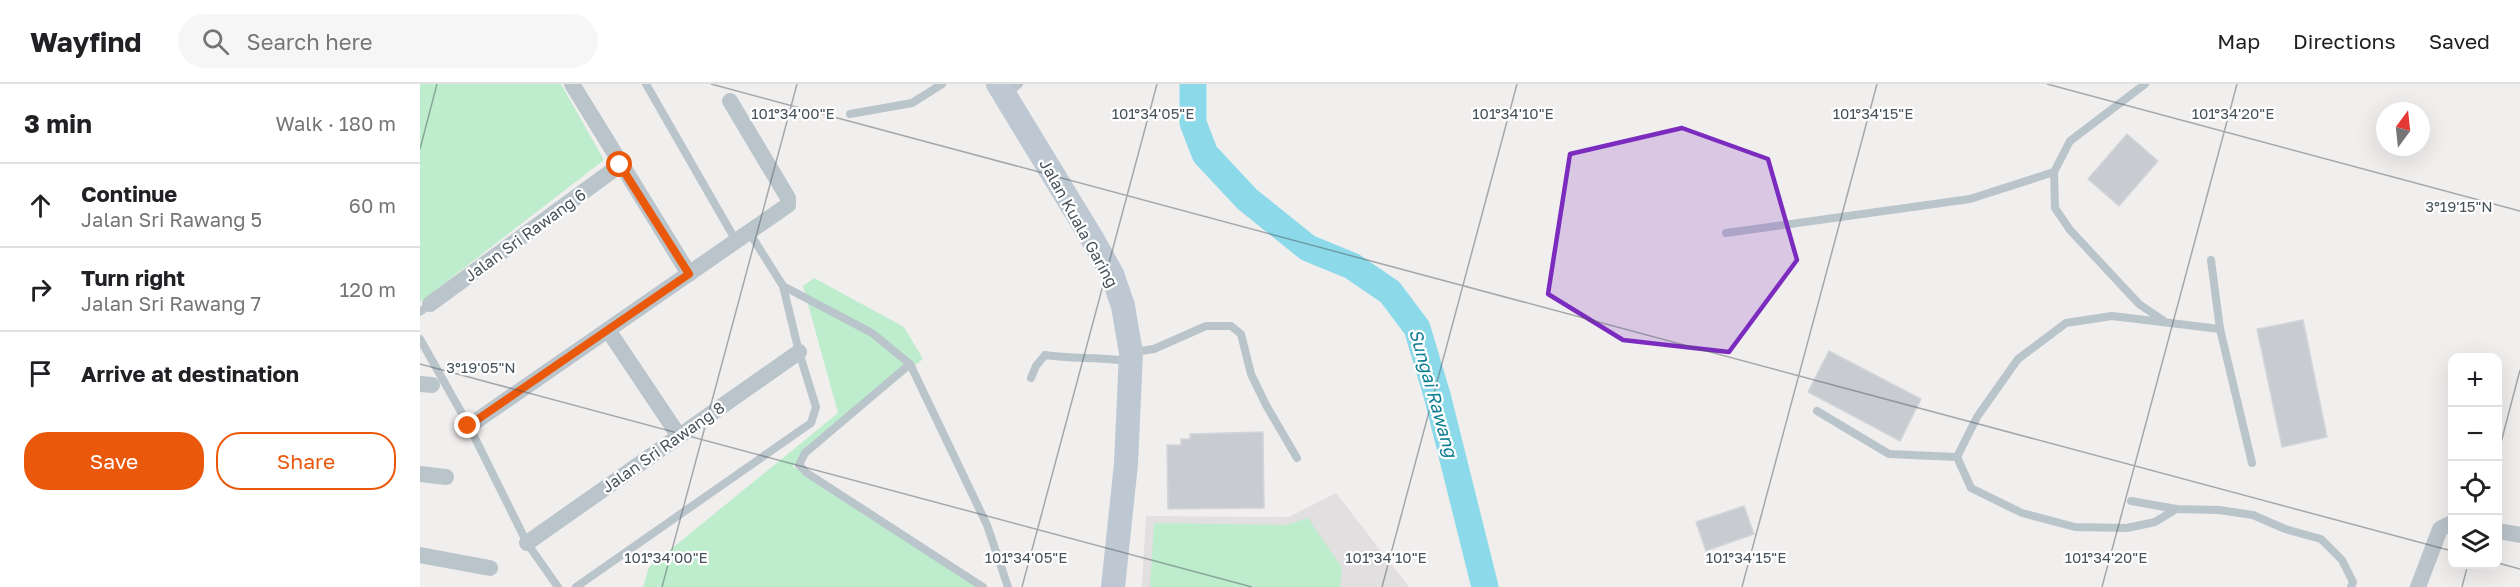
<!DOCTYPE html>
<meta charset="utf-8">
<style>
:root{--surface:#fff;--page:#f6f6f6;--text:#202124;--muted:#757577;--line:#e0e0e0;--accent:#ea580c}
body{margin:0;font-family:"Golos Text",sans-serif;background:var(--page);color:var(--text)}
.controls{position:absolute;right:18px;bottom:18px;display:grid;overflow:hidden;border-radius:12px;box-shadow:0 6px 24px #0002}
.controls button{width:54px;height:54px;display:grid;place-items:center;padding:0;border:0;border-bottom:2px solid var(--line);background:var(--surface);color:var(--text);font:30px sans-serif}
.compass{position:absolute;left:1956px;top:18px;width:54px;height:54px;border-radius:50%;background:var(--surface);box-shadow:0 6px 24px #0002;rotate:15deg}
.stop{position:absolute;width:18px;height:18px;margin:-14px;border:4px solid #ea580c;border-radius:50%;background:#fff}
.stop.end{background:#ea580c;border-color:#fff;box-shadow:0 2px 6px #0008}
.list{margin:0;padding:0;list-style:none}
h2{display:flex;justify-content:space-between;align-items:center;height:78px;margin:0;padding:0 24px;font-size:26px}
h2 small{font-size:20px;font-weight:400;color:var(--muted)}
.list li{display:grid;grid-template-columns:39px 1fr auto;gap:18px;align-items:center;box-sizing:border-box;height:84px;padding:0 24px;border-top:2px solid var(--line)}
.list b{display:block;font-size:22px;white-space:nowrap}
.list p{margin:0;font-size:20px;white-space:nowrap;color:var(--muted)}
.list em{font-size:20px;font-style:normal;color:var(--muted)}
.actions{display:flex;gap:12px;padding:18px 24px}
.actions a{flex:1;padding:14px 0;border:2px solid var(--accent);border-radius:24px;text-align:center;font-size:21px;color:var(--accent)}
.actions .main{background:var(--accent);color:#fff}
.icon{flex:none;width:33px;height:33px;fill:none;stroke:currentColor;stroke-width:2;stroke-linecap:round;stroke-linejoin:round}
.map{position:relative;flex:none;width:2100px;height:503px;overflow:hidden}
header{display:flex;align-items:center;gap:36px;box-sizing:border-box;height:84px;padding:0 30px;background:var(--surface);border-bottom:2px solid var(--line)}
header strong{font-size:28px}
nav{display:flex;gap:33px;margin-inline-start:auto;font-size:21px}
.search{width:420px;height:54px;background:var(--page);display:flex;align-items:center;gap:15px;box-sizing:border-box;padding:0 21px;border-radius:33px;color:var(--muted);font-size:22px}
main{display:flex}
aside{flex:1;background:var(--surface)}
.map>svg:first-child{display:block}
.education{fill:#e2dfe0}
.green{fill:#beedce}
.lines{fill:none;stroke-linecap:round;stroke-linejoin:round}
.river{stroke:#8cdae9;stroke-width:27}
.building{fill:#c8ccd1;stroke:#d3d5da;stroke-width:1.5}
.lane{stroke:#bac4cb;stroke-width:8}
.street{stroke:#bac4cb;stroke-width:16}
.secondary{stroke:#bdc8d2;stroke-width:24}
.route{stroke:#ea580c;stroke-width:8}
.marked{fill:#7b2cbf;fill-opacity:0.2;stroke:#7b2cbf;stroke-width:4.5;stroke-linejoin:round}
.ticks{fill:none;stroke:#47535b;stroke-width:1.5;stroke-opacity:0.45}
.labels{text-anchor:middle;stroke-width:4.5;stroke-linejoin:round;paint-order:stroke}
.street-label{font-size:16px;fill:#47535b;stroke:#fff}
.water-label{font-size:18px;font-style:italic;fill:#118195;stroke:#fff}
.ticks-label{font-size:15px;text-anchor:middle;fill:#47535b;stroke:#fff;stroke-width:4.5;stroke-linejoin:round;paint-order:stroke}
</style>
<header>
<strong>Wayfind</strong>
<div class="search"><svg class="icon" aria-label="search" viewBox="0 0 24 24"><circle cx="10" cy="10" r="6"/><path d="M15 15l6 6"/></svg>Search here</div>
<nav><a>Map</a><a>Directions</a><a>Saved</a></nav>
</header>
<main>
<aside>
<h2>3 min<small>Walk · 180 m</small></h2>
<ul class="list">
<li><svg class="icon" aria-label="ahead" viewBox="0 0 24 24"><path d="M12 20V5M6 11l6-6 6 6"/></svg><div><b>Continue</b><p>Jalan Sri Rawang 5</p></div><em>60 m</em></li>
<li><svg class="icon" aria-label="right" viewBox="0 0 24 24"><path d="M7 20v-9h11M14 6l5 5-5 5"/></svg><div><b>Turn right</b><p>Jalan Sri Rawang 7</p></div><em>120 m</em></li>
<li><svg class="icon" aria-label="arrive" viewBox="0 0 24 24"><path d="M6 21V4h12l-3 4 3 4H6"/></svg><div><b>Arrive at destination</b></div></li>
</ul>
<div class="actions"><a class="main">Save</a><a>Share</a></div>
</aside>
<div class="map">
<svg width="2100" height="503" viewBox="0 0 2100 503">
<rect width="100%" height="100%" fill="#f1eeee"/>
<!-- education -->
<path class="education" d="M 916,409 L 989,503 L 722,503 L 726,432 L 869,433 Z"/>
<!-- green -->
<g class="green">
<path d="M 0,0 L 141,0 L 184,76 L 0,218 Z"/>
<path d="M 394,194 L 484,243 L 503,275 L 372,382 L 559,503 L 223,503 L 229,483 L 418,329 L 383,202 Z"/>
<path d="M 888,434 L 922,484 L 920,503 L 730,503 L 734,439 L 867,441 Z"/>
</g>
<g class="lines">
<!-- river -->
<path class="river" d="M 773,0 L 773,39 L 785,70 L 827,115 L 888,164 L 932,182 L 970,208 L 997,244 L 1017,311 L 1065,503"/>
</g>
<!-- building -->
<g class="building">
<path d="M 1707,50 L 1738,77 L 1699,122 L 1668,95 Z"/>
<path d="M 1883,236 L 1907,353 L 1862,363 L 1837,245 Z"/>
<path d="M 1409,267 L 1501,315 L 1480,357 L 1388,308 Z"/>
<path d="M 843,348 L 844,424 L 748,425 L 747,361 L 761,361 L 761,355 L 770,355 L 770,350 Z"/>
<path d="M 1324,422 L 1334,450 L 1286,467 L 1276,438 Z"/>
</g>
<g class="lines">
<!-- lane -->
<g class="lane">
<path d="M 226,0 L 316,157"/>
<path d="M 1725,0 L 1650,57 L 1634,88 L 1635,124 L 1650,146 L 1719,220 L 1744,237"/>
<path d="M 586,11 L 599,0"/>
<path d="M 430,30 L 492,19 L 522,0"/>
<path d="M 1306,149 L 1550,115 L 1634,88"/>
<path d="M 1791,176 L 1800,245 L 1832,379"/>
<path d="M 363,202 L 452,249 L 490,280 L 567,441 L 588,503"/>
<path d="M 0,228 L 10,220"/>
<path d="M 0,255 L 49,342 L 107,459 L 138,503"/>
<path d="M 714,268 L 734,265 L 786,242 L 811,242 L 821,250 L 831,290 L 846,321 L 877,374"/>
<path d="M 490,280 L 385,369 L 379,381 L 387,389 L 563,503"/>
<path d="M 611,294 L 616,282 L 625,271 C 653,275 680,273 707,277"/>
<path d="M 1397,327 L 1469,370 L 1537,373 L 1551,404 L 1602,429 L 1655,443 L 1707,444 L 1735,438 L 1756,425"/>
<path d="M 1537,373 L 1557,333 L 1598,275 L 1646,239 L 1692,232 L 1800,245"/>
<path d="M 1711,417 L 1756,425 L 1799,426 L 1833,431 L 1865,445 L 1901,455 L 1922,476 L 1933,498 L 1931,503"/>
<path d="M 156,503 L 391,339 L 396,323 L 379,268 L 363,202 L 329,148"/>
</g>
<!-- street -->
<g class="street">
<path d="M 152,0 L 269,190"/>
<path d="M 10,220 L 200,81"/>
<path d="M 188,246 L 259,352"/>
<path d="M 0,300 L 12,301"/>
<path d="M 49,342 L 368,121 L 368,114 L 310,17"/>
<path d="M 0,390 L 26,393"/>
<path d="M 2078,447 L 2100,451"/>
<path d="M 107,459 L 379,268"/>
<path d="M 0,471 L 70,484"/>
<path d="M 1998,503 L 2020,445 L 2032,439"/>
</g>
<!-- secondary -->
<path class="secondary" d="M 578,0 L 673,156 L 692,190 L 703,222 L 711,269 L 706,380 L 693,503"/>
</g>
<g class="lines">
<!-- route -->
<path class="route" d="M 48,342 L 269,190 L 200,81"/>
</g>
<!-- marked area -->
<path class="marked" d="M 1262,44 L 1348,75 L 1377,176 L 1309,268 L 1203,256 L 1128,210 L 1150,70 Z"/>
<!-- ticks -->
<path class="ticks" d="M 291,0 L 2032,467M 1627,0 L 2100,127M 0,65 L 17,0M 0,280 L 832,503M 2078,370 L 2100,286M 2078,479 L 2100,485M 242,503 L 377,0M 602,503 L 737,0M 962,503 L 1097,0M 1322,503 L 1457,0M 1682,503 L 1817,0M 2042,503 L 2048,480"/>
<g class="labels">
<!-- street labels -->
<g class="street-label">
<text transform="translate(659 139) rotate(61)" y="6">Jalan Kuala Garing</text>
<text transform="translate(105 151) rotate(-36)" y="6">Jalan Sri Rawang 6</text>
<text transform="translate(243 363) rotate(-35)" y="6">Jalan Sri Rawang 8</text>
</g>
<!-- water labels -->
<g class="water-label">
<text transform="translate(1013 309) rotate(74)" y="6">Sungai Rawang</text>
</g>
</g>
<g class="ticks-label">
<text x="373" y="35">101°34'00"E</text>
<text x="733" y="35">101°34'05"E</text>
<text x="1093" y="35">101°34'10"E</text>
<text x="1453" y="35">101°34'15"E</text>
<text x="1813" y="35">101°34'20"E</text>
<text x="2039" y="128">3°19'15"N</text>
<text x="61" y="289">3°19'05"N</text>
<text x="246" y="479">101°34'00"E</text>
<text x="606" y="479">101°34'05"E</text>
<text x="966" y="479">101°34'10"E</text>
<text x="1326" y="479">101°34'15"E</text>
<text x="1686" y="479">101°34'20"E</text>
</g>
</svg>
<div class="controls">
<button>+</button>
<button>−</button>
<button><svg class="icon" aria-label="locate" viewBox="0 0 24 24"><circle cx="12" cy="12" r="6"/><path d="M12 2v4M12 18v4M2 12h4M18 12h4"/></svg></button>
<button><svg class="icon" aria-label="layers" viewBox="0 0 24 24"><path d="M12 4l9 5-9 5-9-5zM3 14l9 5 9-5"/></svg></button>
</div>
<svg class="compass" viewBox="-18 -18 36 36"><path d="M0-13l5 13h-10z" fill="#e53935"/><path d="M0 13l5-13h-10z" fill="#757577"/></svg>
<div class="stop" style="left:200px;top:81px"></div>
<div class="stop end" style="left:48px;top:342px"></div>
</div>
</main>
